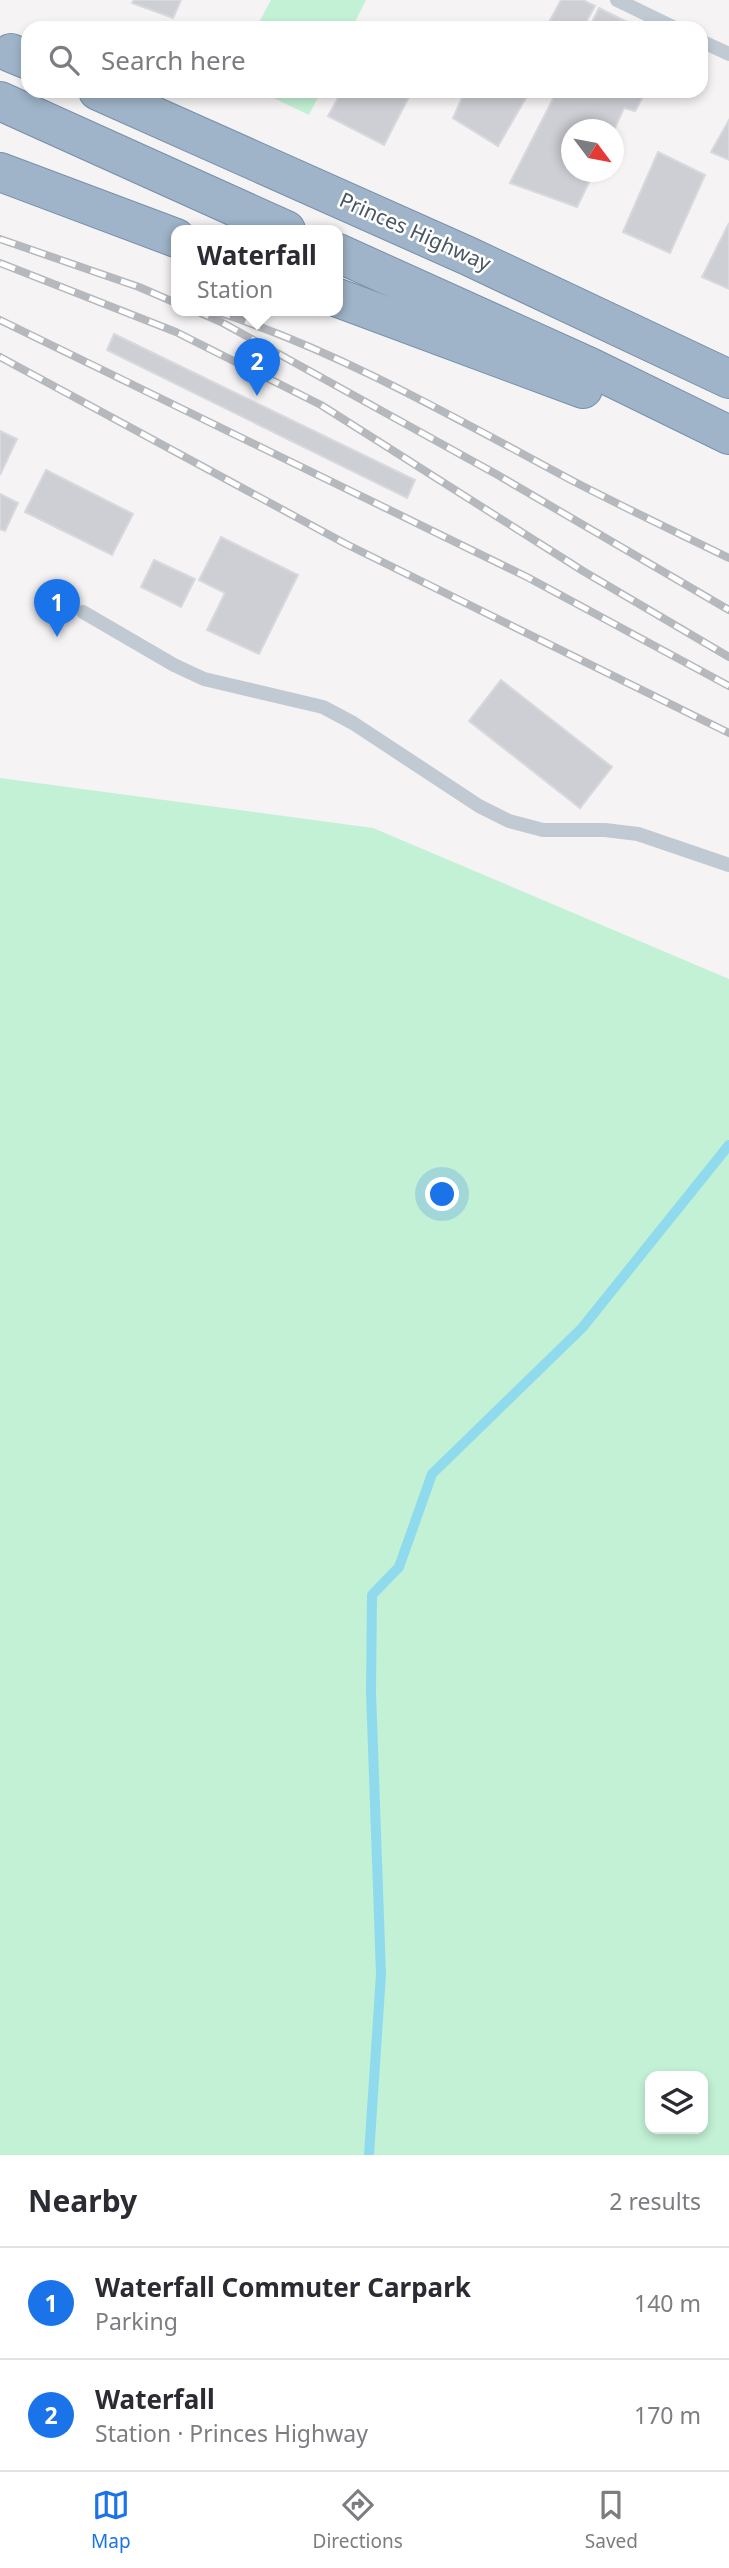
<!DOCTYPE html>
<meta charset="utf-8">
<style>
:root{--surface:#fff;--page:#f7f7f7;--text:#2b2b33;--muted:#7c7c81;--line:#e1e1e2;--accent:#1a73e8}
body{margin:0;font-family:"Noto Sans",sans-serif;background:var(--page);color:var(--text)}
.controls{position:absolute;right:21px;bottom:21px;display:grid;overflow:hidden;border-radius:14px;box-shadow:0 4px 10px #0003}
.controls button{width:63px;height:63px;display:grid;place-items:center;padding:0;border:0;border-bottom:2px solid var(--line);background:var(--surface);color:var(--text);font:35px sans-serif}
.compass{position:absolute;left:561px;top:119px;width:63px;height:63px;border-radius:50%;background:var(--surface);box-shadow:0 4px 10px #0003;rotate:122deg}
.you{position:absolute;left:443px;top:1195px;width:24px;height:24px;margin:-18px;border:5px solid #fff;border-radius:50%;background:#1a73e8;box-shadow:0 0 0 10px #1a73e833}
.badge{display:grid;place-items:center;width:46px;height:46px;border-radius:50%;background:var(--accent);color:#fff;font-size:23px;font-weight:700}
.pin{position:absolute;translate:-50% -58px;filter:drop-shadow(0 2px 4px #0008)}
.pin::after{content:'';position:absolute;top:37px;width:24px;height:21px;background:inherit;clip-path:polygon(0 0,100% 0,50% 100%)}
.popup{position:absolute;left:171px;top:225px;width:172px;height:91px;box-sizing:border-box;display:grid;place-content:center;border-radius:14px;background:var(--surface);filter:drop-shadow(0 2px 5px #0005);font-size:23px;white-space:nowrap;color:var(--muted)}
.popup b{font-size:26px;color:var(--text)}
.popup::after{content:'';position:absolute;left:50%;top:100%;margin-left:-14px;border:14px solid transparent;border-top-color:var(--surface)}
.list{margin:0;padding:0;list-style:none}
h2{display:flex;justify-content:space-between;align-items:center;height:91px;margin:0;padding:0 28px;font-size:30px}
h2 small{font-size:23px;font-weight:400;color:var(--muted)}
.list li{display:grid;grid-template-columns:46px 1fr auto;gap:21px;align-items:center;box-sizing:border-box;height:112px;padding:0 28px;border-top:2px solid var(--line)}
.list b{display:block;font-size:26px;white-space:nowrap}
.list p{margin:0;font-size:23px;white-space:nowrap;color:var(--muted)}
.list em{font-size:23px;font-style:normal;color:var(--muted)}
.icon{flex:none;width:38px;height:38px;fill:none;stroke:currentColor;stroke-width:2;stroke-linecap:round;stroke-linejoin:round}
.map{position:relative;flex:none;width:729px;height:2155px;overflow:hidden}
.search{position:absolute;background:var(--surface);box-shadow:0 4px 10px #0003;left:21px;right:21px;top:21px;height:77px;display:flex;align-items:center;gap:18px;box-sizing:border-box;padding:0 24px;border-radius:21px;color:var(--muted);font-size:26px}
.sheet{height:315px;background:var(--surface)}
nav{display:flex;justify-content:space-around;align-items:center;box-sizing:border-box;height:98px;border-top:2px solid var(--line);background:var(--surface);font-size:19px;color:var(--muted)}
nav a{display:grid;justify-items:center;gap:4px}
nav .on{color:var(--accent)}
.map>svg:first-child{display:block}
.green{fill:#c3f1d5;fill-rule:evenodd}
.lines{fill:none;stroke-linecap:round;stroke-linejoin:round}
.stream{stroke:#90daee;stroke-width:10}
.building{fill:#cdcfd5;stroke:#d7d9de;stroke-width:2}
.trunk-casing{stroke:#7690ad;stroke-width:40}
.service{stroke:#c1cad2;stroke-width:14}
.trunk{stroke:#9fb4c9;stroke-width:38}
.rail-casing{stroke:#b5b8bd;stroke-width:8}
.rail{stroke:#fff;stroke-width:5;stroke-dasharray:16;stroke-linecap:butt}
.labels{text-anchor:middle;stroke-width:5;stroke-linejoin:round;paint-order:stroke}
.street-label{font-size:21px;fill:#4a5661;stroke:#fff}
</style>
<div class="map">
<svg width="729" height="2155" viewBox="0 0 729 2155">
<rect width="100%" height="100%" fill="#f5f3f3"/>
<!-- green -->
<g class="green">
<path d="M 271,0 L 366,0 L 352,28 L 256,28 Z"/>
<path d="M 259,91 L 321,91 L 309,115 Z"/>
<path d="M 0,778 L 373,828 L 729,979 L 729,2155 L 0,2155 ZM 650,2076 L 703,2076 L 703,2129 L 650,2129 Z"/>
</g>
<g class="lines">
<!-- stream -->
<path class="stream" d="M 369,2155 L 381,1974 L 371,1692 L 372,1595 L 399,1567 L 432,1474 L 582,1328 L 729,1145"/>
</g>
<!-- building -->
<g class="building">
<path d="M 134,0 L 181,0 L 173,18 L 132,3 Z"/>
<path d="M 561,0 L 583,0 L 595,6 L 583,28 L 546,28 Z"/>
<path d="M 599,8 L 631,24 L 629,28 L 589,28 Z"/>
<path d="M 342,91 L 412,91 L 384,145 L 328,116 Z"/>
<path d="M 465,91 L 520,91 L 527,96 L 498,146 L 453,118 Z"/>
<path d="M 557,91 L 646,91 L 635,111 L 624,108 L 614,130 L 572,130 L 572,172 L 594,172 L 577,207 L 510,183 Z"/>
<path d="M 729,120 L 729,160 L 711,152 Z"/>
<path d="M 658,152 L 705,175 L 670,253 L 623,232 Z"/>
<path d="M 729,223 L 729,289 L 702,277 Z"/>
<path d="M 114,334 L 415,480 L 407,498 L 107,350 Z"/>
<path d="M 0,431 L 17,439 L 0,475 Z"/>
<path d="M 46,470 L 133,514 L 112,555 L 25,512 Z"/>
<path d="M 0,494 L 18,503 L 5,531 L 0,529 Z"/>
<path d="M 221,537 L 298,575 L 259,654 L 207,630 L 225,593 L 199,580 Z"/>
<path d="M 154,560 L 195,579 L 181,607 L 141,587 Z"/>
<path d="M 501,680 L 612,767 L 580,808 L 469,721 Z"/>
</g>
<g class="lines">
<!-- trunk casing -->
<g class="trunk-casing">
<g id="trunk">
<path d="M 11,53 L 28,60"/>
<path d="M 98,91 L 468,256 L 729,379"/>
<path d="M 0,101 L 286,230"/>
<path d="M 0,172 L 176,238"/>
<path d="M 338,253 L 590,367 L 729,435"/>
<path d="M 338,298 L 583,389"/>
</g>
</g>
<!-- service -->
<g class="service">
<path d="M 617,0 L 675,28"/>
<path d="M 701,41 L 729,54"/>
<path d="M 83,612 L 174,665 L 204,679 L 323,707 L 353,723 L 479,806 L 509,821 L 543,830 L 605,830 L 638,834 L 729,865"/>
</g>
<!-- trunk -->
<use href="#trunk" class="trunk"/>
<!-- rail casing -->
<g class="rail-casing">
<g id="rail">
<path d="M 0,239 L 139,287 L 176,303"/>
<path d="M 0,263 L 176,332 L 321,405 L 583,571 L 729,657"/>
<path d="M 194,310 L 221,322 L 496,474 L 729,610"/>
<path d="M 215,311 C 341,352 455,418 571,480 C 623,507 676,532 729,558"/>
<path d="M 0,320 L 527,577 L 729,686"/>
<path d="M 0,357 L 346,544 L 729,733"/>
</g>
</g>
<!-- rail -->
<use href="#rail" class="rail"/>
</g>
<g class="labels">
<!-- street labels -->
<g class="street-label">
<text transform="translate(415 232) rotate(24)" y="7">Princes Highway</text>
</g>
</g>
</svg>
<div class="controls">
<button><svg class="icon" aria-label="layers" viewBox="0 0 24 24"><path d="M12 4l9 5-9 5-9-5zM3 14l9 5 9-5"/></svg></button>
</div>
<svg class="compass" viewBox="-18 -18 36 36"><path d="M0-13l5 13h-10z" fill="#e53935"/><path d="M0 13l5-13h-10z" fill="#7c7c81"/></svg>
<div class="you"></div>
<div class="pin badge" style="left:57px;top:637px">1</div>
<div class="pin badge" style="left:257px;top:396px">2</div>
<div class="popup"><b>Waterfall</b>Station</div>
<div class="search"><svg class="icon" aria-label="search" viewBox="0 0 24 24"><circle cx="10" cy="10" r="6"/><path d="M15 15l6 6"/></svg>Search here</div>
</div>
<section class="sheet">
<h2>Nearby<small>2 results</small></h2>
<ul class="list">
<li><span class="badge">1</span><div><b>Waterfall Commuter Carpark</b><p>Parking</p></div><em>140 m</em></li>
<li><span class="badge">2</span><div><b>Waterfall</b><p>Station · Princes Highway</p></div><em>170 m</em></li>
</ul>
</section>
<nav>
<a class="on"><svg class="icon" aria-label="map" viewBox="0 0 24 24"><path d="M3 6l6-2 6 2 6-2v14l-6 2-6-2-6 2zM9 4v14M15 6v14"/></svg>Map</a>
<a><svg class="icon" aria-label="directions" viewBox="0 0 24 24"><path d="M12 3l9 9-9 9-9-9zM9 14v-3h6M13 9l2 2-2 2"/></svg>Directions</a>
<a><svg class="icon" aria-label="saved" viewBox="0 0 24 24"><path d="M7 4h10v16l-5-4-5 4z"/></svg>Saved</a>
</nav>
